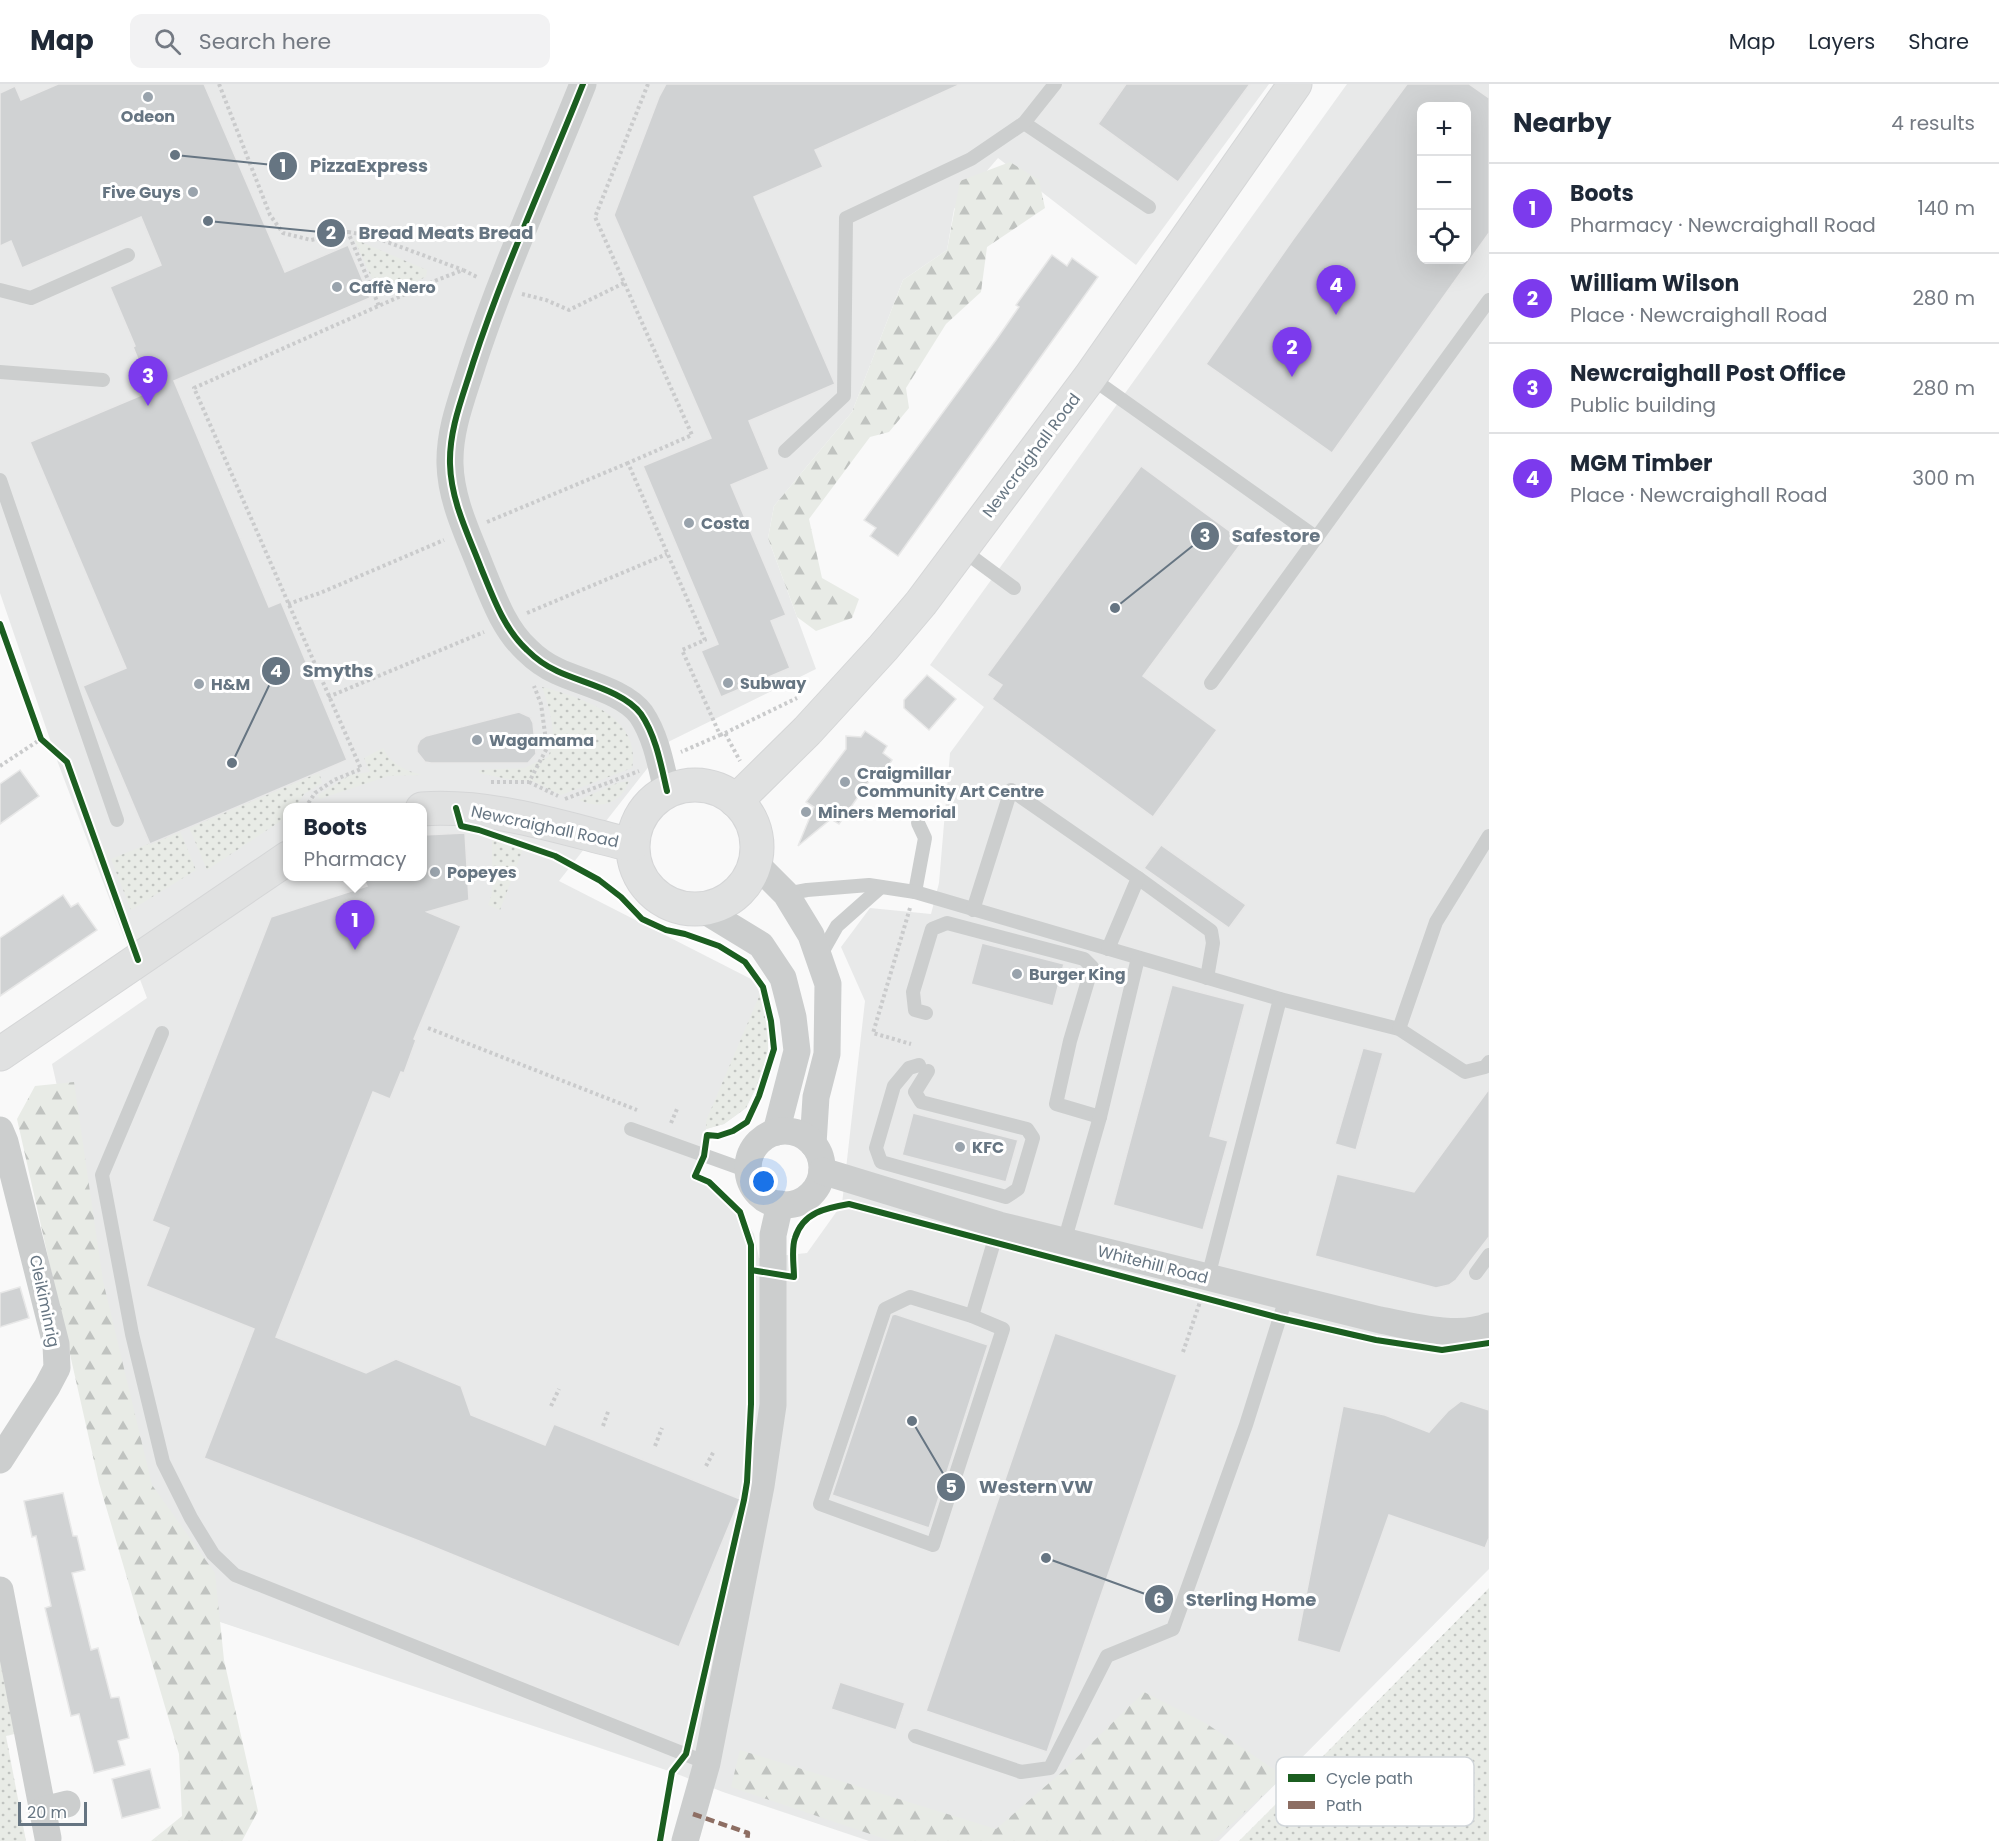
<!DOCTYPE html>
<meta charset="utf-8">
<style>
:root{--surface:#fff;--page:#f2f2f3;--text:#1f2937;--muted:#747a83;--line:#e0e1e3;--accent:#7c3aed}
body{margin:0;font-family:Poppins,sans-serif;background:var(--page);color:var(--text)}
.controls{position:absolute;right:18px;top:18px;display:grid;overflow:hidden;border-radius:12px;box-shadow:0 6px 24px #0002}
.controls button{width:54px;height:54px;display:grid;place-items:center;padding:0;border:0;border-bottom:2px solid var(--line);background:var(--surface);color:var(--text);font:30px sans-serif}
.scale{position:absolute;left:18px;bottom:15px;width:69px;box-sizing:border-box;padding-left:6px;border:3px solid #667582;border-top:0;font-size:16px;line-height:21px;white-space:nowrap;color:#667582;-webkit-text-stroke:4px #fff;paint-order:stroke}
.you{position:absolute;left:764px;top:1098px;width:21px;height:21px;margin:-15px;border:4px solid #fff;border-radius:50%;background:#1a73e8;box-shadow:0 0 0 9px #1a73e833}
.badge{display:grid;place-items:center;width:39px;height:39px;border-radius:50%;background:var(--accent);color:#fff;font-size:20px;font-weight:700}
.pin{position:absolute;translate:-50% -50px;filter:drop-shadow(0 2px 3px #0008)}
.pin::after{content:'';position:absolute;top:32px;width:21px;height:18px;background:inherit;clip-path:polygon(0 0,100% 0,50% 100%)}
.popup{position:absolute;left:283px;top:719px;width:144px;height:78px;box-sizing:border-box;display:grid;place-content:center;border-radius:12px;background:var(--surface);filter:drop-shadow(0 2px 4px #0005);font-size:20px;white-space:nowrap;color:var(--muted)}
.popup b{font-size:22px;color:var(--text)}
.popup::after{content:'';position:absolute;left:50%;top:100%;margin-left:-12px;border:12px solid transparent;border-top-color:var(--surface)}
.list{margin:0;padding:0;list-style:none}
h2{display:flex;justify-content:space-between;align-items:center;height:78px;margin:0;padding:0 24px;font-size:26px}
h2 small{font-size:20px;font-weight:400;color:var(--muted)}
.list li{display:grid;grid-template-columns:39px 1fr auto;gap:18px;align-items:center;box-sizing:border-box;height:90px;padding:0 24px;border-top:2px solid var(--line)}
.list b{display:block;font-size:22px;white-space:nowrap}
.list p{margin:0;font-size:20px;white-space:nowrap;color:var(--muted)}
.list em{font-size:20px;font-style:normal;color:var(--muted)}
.icon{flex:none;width:33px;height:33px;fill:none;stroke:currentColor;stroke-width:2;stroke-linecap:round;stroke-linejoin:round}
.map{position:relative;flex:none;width:1489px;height:1757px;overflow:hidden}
header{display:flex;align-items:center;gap:36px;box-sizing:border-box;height:84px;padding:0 30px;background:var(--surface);border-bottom:2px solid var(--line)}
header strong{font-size:28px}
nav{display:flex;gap:33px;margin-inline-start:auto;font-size:21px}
.search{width:420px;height:54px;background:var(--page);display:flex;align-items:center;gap:15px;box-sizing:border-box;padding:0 21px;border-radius:12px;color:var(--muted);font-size:22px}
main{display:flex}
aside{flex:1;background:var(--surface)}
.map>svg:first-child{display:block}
.built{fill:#e8e9e9;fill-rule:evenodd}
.green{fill:url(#green-dots)}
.forest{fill:url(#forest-firs)}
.building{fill:#d0d2d3;stroke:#e8e8e8;stroke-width:1.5;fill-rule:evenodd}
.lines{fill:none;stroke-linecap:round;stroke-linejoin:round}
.primary-casing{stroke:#d5d6d7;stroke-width:35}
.path{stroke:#cacbcc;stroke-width:4;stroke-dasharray:3 3;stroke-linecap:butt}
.service{stroke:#cccece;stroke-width:14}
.minor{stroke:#cccece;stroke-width:27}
.primary{stroke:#e0e1e1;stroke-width:33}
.quiet{stroke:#8d6e63;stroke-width:4.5;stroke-dasharray:9 4.5;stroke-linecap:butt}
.cycleway-casing{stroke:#fff;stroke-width:10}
.cycleway{stroke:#1b5e20;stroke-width:6}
.poi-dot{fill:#99a3ac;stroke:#fff;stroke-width:2}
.labels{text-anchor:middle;stroke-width:6;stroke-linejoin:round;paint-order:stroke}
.poi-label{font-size:16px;font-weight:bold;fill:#667582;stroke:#fff;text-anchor:start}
.street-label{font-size:16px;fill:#667582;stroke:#fff}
.key{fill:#fff;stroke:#d1d6da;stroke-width:1.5}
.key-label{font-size:16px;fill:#667582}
.leader{fill:none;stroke:#667582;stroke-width:2}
.callout-dot{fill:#667582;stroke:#fff;stroke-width:2}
.mark-label{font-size:18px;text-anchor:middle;font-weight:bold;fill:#fff}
.callout-label{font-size:18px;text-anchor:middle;font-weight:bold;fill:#667582;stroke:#fff;stroke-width:6;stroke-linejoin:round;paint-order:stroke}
</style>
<header>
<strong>Map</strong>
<div class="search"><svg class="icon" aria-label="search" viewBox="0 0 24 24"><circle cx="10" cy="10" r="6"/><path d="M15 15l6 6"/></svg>Search here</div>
<nav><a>Map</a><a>Layers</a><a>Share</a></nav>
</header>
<main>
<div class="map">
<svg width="1489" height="1757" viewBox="0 0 1489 1757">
<defs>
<pattern id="green-dots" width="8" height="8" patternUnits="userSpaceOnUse" patternTransform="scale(1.5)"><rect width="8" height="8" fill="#e8ebe6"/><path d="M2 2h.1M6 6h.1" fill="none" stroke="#c0c3c0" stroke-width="1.8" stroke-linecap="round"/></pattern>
<pattern id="forest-firs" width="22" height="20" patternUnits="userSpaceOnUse" patternTransform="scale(1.5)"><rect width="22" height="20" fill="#e8ebe6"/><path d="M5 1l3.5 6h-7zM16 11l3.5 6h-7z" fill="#c0c3c0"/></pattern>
</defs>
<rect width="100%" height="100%" fill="#f9f9f9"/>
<!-- built -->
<path class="built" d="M 0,0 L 1269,0 L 1136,181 L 998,74 L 954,125 L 947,166 L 903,196 L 852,328 L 774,422 L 768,454 L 816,585 L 668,658 L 559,797 L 753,896 L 768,924 L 768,965 L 761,993 L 746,1024 L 724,1040 L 706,1045 L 692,1093 L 716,1104 L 740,1127 L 754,1150 L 759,1174 L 807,1169 L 842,1120 L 865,917 L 841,863 L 870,824 L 931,830 L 939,799 L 950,669 L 984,623 L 930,581 L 1347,0 L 1489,0 L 1489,1485 L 1219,1757 L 869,1757 L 723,1708 L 672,1688 L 202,1532 L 156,1439 L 52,980 L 147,914 L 58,679 L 0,509 ZM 1422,22 L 1466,22 L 1466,176 L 1422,176 ZM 288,724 L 422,724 L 422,792 L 288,792 Z"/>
<!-- green -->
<g class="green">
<path d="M 354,155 L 427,186 L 426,193 L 380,212 Z"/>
<path d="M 542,603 C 580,613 642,632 632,684 L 561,711 L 532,697 L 513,696 L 479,689 L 479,686 L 524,684 L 548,673 C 558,651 550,625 542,603 Z"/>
<path d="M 383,664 C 391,680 404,686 422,691 L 388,692 L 320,715 L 318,711 L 350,691 L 370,688 L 364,674 Z"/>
<path d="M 319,688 L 322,699 L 304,710 L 296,723 L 288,724 L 287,733 L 207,786 L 189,743 Z"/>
<path d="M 629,697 C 621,720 600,726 579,716 L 617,699 Z"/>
<path d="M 180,747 L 196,786 L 131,826 L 111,775 Z"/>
<path d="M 492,756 L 523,765 L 500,826 L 488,821 L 492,810 Z"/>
<path d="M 760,910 L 768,924 L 768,965 L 761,993 L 746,1024 L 724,1040 L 706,1045 L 706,1037 Z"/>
<path d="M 1489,1504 L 1489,1757 L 1239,1757 L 1263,1733 Z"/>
<path d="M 0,1534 L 23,1648 L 6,1652 L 26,1757 L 0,1757 Z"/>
</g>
<!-- forest -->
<g class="forest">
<path d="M 1010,78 L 1039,96 L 1045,124 L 987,163 L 981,208 L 946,240 L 906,304 L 909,324 L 889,348 L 870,353 L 809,435 L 822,494 L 859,515 L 852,534 L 816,547 L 797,533 L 768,454 L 774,422 L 852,328 L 903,196 L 947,166 L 960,97 Z"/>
<path d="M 74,998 L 103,1197 L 152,1401 L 215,1489 L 224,1576 L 258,1727 L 242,1757 L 151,1757 L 182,1732 L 179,1670 L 99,1399 L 17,1035 L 35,1002 Z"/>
<path d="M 1144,1608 L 1207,1640 L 1284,1692 L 1213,1757 L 891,1757 L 731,1703 L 740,1666 L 996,1745 L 1063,1687 Z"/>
</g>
<!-- building -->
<g class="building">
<path d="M 58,0 L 204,0 L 285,188 L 348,161 L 370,214 L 174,297 L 269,523 L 281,518 L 347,676 L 150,760 L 83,602 L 126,584 L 30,358 L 151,307 L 133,263 L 135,262 L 110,203 L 161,181 L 141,133 L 22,184 L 11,157 L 0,162 L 0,9 L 15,2 L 21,16 Z"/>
<path d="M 666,0 L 961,0 L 815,66 L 823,83 L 754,113 L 835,300 L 749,337 L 769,385 L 731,401 L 786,531 L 771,537 L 790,584 L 721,613 L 701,567 L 718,560 L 643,382 L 711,354 L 614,131 L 659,13 Z"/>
<path d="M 1126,0 L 1250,0 L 1178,98 L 1098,40 Z"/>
<path d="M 1407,0 L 1469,0 L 1489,14 L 1489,149 L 1332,369 L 1206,280 L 1294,154 ZM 1422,22 L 1467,22 L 1467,176 L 1422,176 Z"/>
<path d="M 1052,171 L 1067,182 L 1072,174 L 1098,193 L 898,472 L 870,452 L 876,444 L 864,436 L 996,256 L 1019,223 L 1016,221 Z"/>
<path d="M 1141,382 L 1243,457 L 1143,592 L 1217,646 L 1153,733 L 992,615 L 1002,601 L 987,591 Z"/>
<path d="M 927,591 L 956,615 L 929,646 L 904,624 L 904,616 Z"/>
<path d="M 519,628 L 530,633 L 533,639 L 536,670 L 528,679 L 431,679 L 425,678 L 417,668 L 417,662 L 420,656 L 426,652 Z"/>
<path d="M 865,647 L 887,662 L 883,669 L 892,676 L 880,694 L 874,690 L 839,740 L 831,735 L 798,762 L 814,723 L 806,718 L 846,665 L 846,652 L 861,653 Z"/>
<path d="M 20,686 L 39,712 L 0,740 L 0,700 Z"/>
<path d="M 465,749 L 469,816 L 427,828 L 461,842 L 414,955 L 416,956 L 404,989 L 401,988 L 390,1015 L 373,1008 L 276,1253 L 366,1289 L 396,1275 L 461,1302 L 471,1331 L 545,1361 L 554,1340 L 740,1415 L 679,1563 L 419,1457 L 204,1374 L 254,1245 L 146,1202 L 169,1144 L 152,1137 L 271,833 L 367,802 L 362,792 L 423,792 L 423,751 Z"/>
<path d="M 1161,761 L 1246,821 L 1229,844 L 1144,784 Z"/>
<path d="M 63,811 L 71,823 L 78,819 L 97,846 L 0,912 L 0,854 Z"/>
<path d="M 982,859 L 1064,880 L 1053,922 L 971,900 Z"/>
<path d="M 1172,901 L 1245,920 L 1210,1052 L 1228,1057 L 1203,1146 L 1113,1121 Z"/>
<path d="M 1363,964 L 1383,969 L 1356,1066 L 1335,1060 Z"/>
<path d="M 1489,1005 L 1489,1153 L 1456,1196 L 1449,1201 L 1436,1204 L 1315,1172 L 1337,1090 L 1414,1108 Z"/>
<path d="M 913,1029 L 1018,1056 L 1006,1098 L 902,1071 Z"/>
<path d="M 20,1203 L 29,1234 L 0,1243 L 0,1209 Z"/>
<path d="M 895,1230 L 988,1261 L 929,1444 L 832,1411 L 892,1231 Z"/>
<path d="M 1055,1249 L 1177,1291 L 1047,1668 L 926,1627 Z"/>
<path d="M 1461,1317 L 1489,1326 L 1489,1454 L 1485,1464 L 1389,1431 L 1340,1569 L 1297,1557 L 1343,1322 L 1385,1331 L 1429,1348 L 1448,1327 Z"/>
<path d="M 63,1409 L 73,1452 L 77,1452 L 85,1486 L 72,1489 L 91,1566 L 98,1564 L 111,1614 L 119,1613 L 129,1654 L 118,1657 L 125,1681 L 94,1689 L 79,1630 L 71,1632 L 45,1524 L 51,1522 L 36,1452 L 32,1453 L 24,1417 Z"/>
<path d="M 840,1598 L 905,1619 L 896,1646 L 831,1625 Z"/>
<path d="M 150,1685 L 160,1724 L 122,1734 L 112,1695 Z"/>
</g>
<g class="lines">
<!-- primary casing -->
<g class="primary-casing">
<g id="primary">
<circle cx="695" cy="763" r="62"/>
<path d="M 736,717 L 807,647 L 883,564 L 921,519 L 1090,293 L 1295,0"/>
<path d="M 422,725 C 494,720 564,745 632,761"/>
<path d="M 0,970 L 288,774"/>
</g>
</g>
<!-- path -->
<g class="path">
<path d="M 219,0 L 270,131 L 283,149 L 311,156 L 348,148 L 379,222"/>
<path d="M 648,0 L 595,133 L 692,351 L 628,379 L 705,556 L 682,566 L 720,651 L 681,668"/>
<path d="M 348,148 L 371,152 L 463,186"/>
<path d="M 522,210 L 546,216 L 569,226 L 624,199"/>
<path d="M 487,438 L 628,379"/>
<path d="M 288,520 L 320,509 L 444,456"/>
<path d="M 527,529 L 667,470"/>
<path d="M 328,613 L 484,548"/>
<path d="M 725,649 L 797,614"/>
<path d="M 720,651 L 725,649 L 740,677"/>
<path d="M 0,682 L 41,655"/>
<path d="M 491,698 L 529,698 L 547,664 L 541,620 L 534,602"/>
<path d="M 529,698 L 558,712"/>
<path d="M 565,715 L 639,687"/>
<path d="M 305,724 L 315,709 L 334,696 L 361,685 L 194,304 L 437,196 L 463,186 L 479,194"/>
<path d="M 910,824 L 873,949 L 911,960"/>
<path d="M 428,944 L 637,1026"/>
<path d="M 671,1039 L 677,1025"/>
<path d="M 1183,1268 L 1201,1215"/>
<path d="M 551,1322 L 559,1305"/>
<path d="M 603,1342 L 609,1325"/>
<path d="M 655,1362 L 662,1344"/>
<path d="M 706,1382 L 714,1367"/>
</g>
<!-- service -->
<g class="service">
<path d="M 1024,39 L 1149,123"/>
<path d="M 0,206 L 31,214 L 128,171"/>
<path d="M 0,288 L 103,296"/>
<path d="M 1090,293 L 1317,454"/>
<path d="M 785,367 L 844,312 L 846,134 L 971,75 L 1024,39 L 1055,0"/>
<path d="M 0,396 L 117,736"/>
<path d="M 961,465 L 1014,504"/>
<path d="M 1211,599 L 1489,216"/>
<path d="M 1138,794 L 1211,847 L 1213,859 L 1207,894"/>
<path d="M 915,808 L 925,754 L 918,739"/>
<path d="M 786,810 L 807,806 L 869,801 L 915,808 L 1280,915 L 1399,945 L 1465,988 L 1485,983 L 1489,978"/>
<path d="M 973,826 L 1011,706 L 1138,794 L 1108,865"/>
<path d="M 820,872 L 837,842 L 881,803"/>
<path d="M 926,929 L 915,926 L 913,908 L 932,845 L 947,839 L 1084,875 L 1092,883 L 1070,957 L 1056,1020 L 1100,1033"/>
<path d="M 1399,945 L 1436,838 L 1489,752"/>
<path d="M 162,949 L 102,1091 L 132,1250 L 163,1378 L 191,1434 L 213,1470 L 235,1491 L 707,1679"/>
<path d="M 919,981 L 909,984 L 894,1002 L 876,1064 L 881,1078 L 1006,1113 L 1018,1105 L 1033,1054 L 1027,1045 L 921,1018 L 915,1008 L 928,987"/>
<path d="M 631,1045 L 748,1087"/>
<path d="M 1064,1158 L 1100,1033 L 1138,874"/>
<path d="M 1476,1189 L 1489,1171"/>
<path d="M 1208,1193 L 1280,915"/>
<path d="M 910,1213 L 972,1232 L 1003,1245 L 933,1461 L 820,1420 L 885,1225 Z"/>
<path d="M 972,1232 L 999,1141"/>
<path d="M 915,1652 L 1021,1688 L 1050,1684 L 1107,1572 L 1173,1545 L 1246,1341 L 1286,1214"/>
</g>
<!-- minor -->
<g class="minor">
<path d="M 583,0 C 546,93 504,184 473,279 C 463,312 449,345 450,380 C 451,417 468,450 481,484 C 493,513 504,545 527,566 C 536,575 546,582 557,587 C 582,599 624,607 641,630 C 656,652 661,681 667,707"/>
<path d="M 755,779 L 786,810 L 811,851 L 828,900 L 827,970 L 816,1013 L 813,1060"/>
<path d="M 702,825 L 761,861 L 783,894 L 793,933 L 797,967 L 776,1048"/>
<path d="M 0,1046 L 5,1058 L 56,1260 L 57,1284 L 47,1303 L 0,1376"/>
<circle cx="785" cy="1084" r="37"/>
<path d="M 822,1087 L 999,1141 L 1380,1236 C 1411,1242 1459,1255 1489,1242"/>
<path d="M 0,1506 L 48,1754"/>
<path d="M 43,1726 L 67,1720"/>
<path d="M 685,1757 L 707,1679 L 761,1402 L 773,1321 L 773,1151 L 780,1120"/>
</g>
<!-- primary -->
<use href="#primary" class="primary"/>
<!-- quiet -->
<path class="quiet" d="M 693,1730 L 748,1749 L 747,1757"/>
<!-- cycleway casing -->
<g class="cycleway-casing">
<g id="cycleway">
<path d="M 583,0 C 546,93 504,184 473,279 C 463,312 449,345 450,380 C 451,417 468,450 481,484 C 493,513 504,545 527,566 C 536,575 546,582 557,587 C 582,599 624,607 641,630 C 656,652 661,681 667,707"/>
<path d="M 0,540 L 41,655 L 67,678 L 138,876"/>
<path d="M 456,724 L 461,742 L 479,746 L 555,772 L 599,796 L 621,813 L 642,835 L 666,846 L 685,850 L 719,862 L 745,878 L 763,903 L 771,937 L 774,965 L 759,1012 L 747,1038 L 733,1047 L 718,1052 L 707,1051 L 704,1072 L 695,1092 L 709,1098 L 740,1128 L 751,1161 L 751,1320 L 747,1398 L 744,1416 L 686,1670 L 672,1688 L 660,1757"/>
<path d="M 751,1186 L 794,1193 C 794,1182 791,1165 795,1154 C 803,1128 826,1124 849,1120 L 1280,1234 L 1376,1256 L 1442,1266 L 1489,1259"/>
</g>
</g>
<!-- cycleway -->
<use href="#cycleway" class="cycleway"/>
</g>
<!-- markers -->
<g class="poi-dot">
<circle cx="148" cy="13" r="6"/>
<circle cx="193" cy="108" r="6"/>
<circle cx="337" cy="203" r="6"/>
<circle cx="689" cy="439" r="6"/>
<circle cx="728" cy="599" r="6"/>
<circle cx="199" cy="600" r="6"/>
<circle cx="477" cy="656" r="6"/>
<circle cx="845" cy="698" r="6"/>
<circle cx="806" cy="728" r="6"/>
<circle cx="435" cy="788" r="6"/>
<circle cx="1017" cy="890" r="6"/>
<circle cx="960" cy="1063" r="6"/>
</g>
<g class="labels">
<!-- poi labels -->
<g class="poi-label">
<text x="148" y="38" text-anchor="middle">Odeon</text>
<text x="181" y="114" text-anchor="end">Five Guys</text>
<text x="349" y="209">Caffè Nero</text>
<text x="701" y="445">Costa</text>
<text x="740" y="605">Subway</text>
<text x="211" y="606">H&amp;M</text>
<text x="489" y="662">Wagamama</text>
<text x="857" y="695">Craigmillar<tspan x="857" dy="18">Community Art Centre</tspan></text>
<text x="818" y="734">Miners Memorial</text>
<text x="447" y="794">Popeyes</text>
<text x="1029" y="896">Burger King</text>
<text x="972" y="1069">KFC</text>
</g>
<!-- street labels -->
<g class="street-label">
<text transform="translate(1031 371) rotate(-53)" y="6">Newcraighall Road</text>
<text transform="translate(545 742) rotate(12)" y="6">Newcraighall Road</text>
<text transform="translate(1153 1180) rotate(14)" y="6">Whitehill Road</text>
<text transform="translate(45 1217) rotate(78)" y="6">Cleikiminrig</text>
</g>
</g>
<!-- legend -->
<rect x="1276" y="1673" width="198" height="69" rx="9" class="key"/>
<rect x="1288" y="1690" width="27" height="8" fill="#1b5e20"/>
<rect x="1288" y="1717" width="27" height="8" fill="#8d6e63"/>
<g class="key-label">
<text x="1326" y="1700">Cycle path</text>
<text x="1326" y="1727">Path</text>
</g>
<!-- callouts -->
<path class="leader" d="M175 71L283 82M208 137L331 149M1115 524L1205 452M232 679L276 587M912 1337L951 1403M1046 1474L1159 1515"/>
<g class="callout-dot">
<circle cx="175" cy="71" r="6"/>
<circle cx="208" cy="137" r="6"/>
<circle cx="1115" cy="524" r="6"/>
<circle cx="232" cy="679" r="6"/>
<circle cx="912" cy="1337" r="6"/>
<circle cx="1046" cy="1474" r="6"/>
<circle cx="283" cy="82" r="15"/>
<circle cx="331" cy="149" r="15"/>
<circle cx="1205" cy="452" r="15"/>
<circle cx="276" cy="587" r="15"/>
<circle cx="951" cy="1403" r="15"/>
<circle cx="1159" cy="1515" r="15"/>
</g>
<g class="mark-label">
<text x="283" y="88">1</text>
<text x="331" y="155">2</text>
<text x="1205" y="458">3</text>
<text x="276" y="593">4</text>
<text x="951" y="1409">5</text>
<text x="1159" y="1522">6</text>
</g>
<g class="callout-label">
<text x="369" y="88">PizzaExpress</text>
<text x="446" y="155">Bread Meats Bread</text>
<text x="1276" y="458">Safestore</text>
<text x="338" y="593">Smyths</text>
<text x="1036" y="1409">Western VW</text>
<text x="1251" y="1522">Sterling Home</text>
</g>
</svg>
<div class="controls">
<button>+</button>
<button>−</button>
<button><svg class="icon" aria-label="locate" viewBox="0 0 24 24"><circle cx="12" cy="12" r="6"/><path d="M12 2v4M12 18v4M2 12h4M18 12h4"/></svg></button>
</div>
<div class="scale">20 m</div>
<div class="you"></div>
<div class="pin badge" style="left:355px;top:866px">1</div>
<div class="popup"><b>Boots</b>Pharmacy</div>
<div class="pin badge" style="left:1292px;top:293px">2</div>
<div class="pin badge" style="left:148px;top:322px">3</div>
<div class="pin badge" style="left:1336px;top:231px">4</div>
</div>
<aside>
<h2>Nearby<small>4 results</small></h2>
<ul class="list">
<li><span class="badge">1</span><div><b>Boots</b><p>Pharmacy · Newcraighall Road</p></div><em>140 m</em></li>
<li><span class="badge">2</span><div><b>William Wilson</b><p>Place · Newcraighall Road</p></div><em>280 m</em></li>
<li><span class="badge">3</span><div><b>Newcraighall Post Office</b><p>Public building</p></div><em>280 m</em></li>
<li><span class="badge">4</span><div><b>MGM Timber</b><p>Place · Newcraighall Road</p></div><em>300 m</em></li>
</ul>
</aside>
</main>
